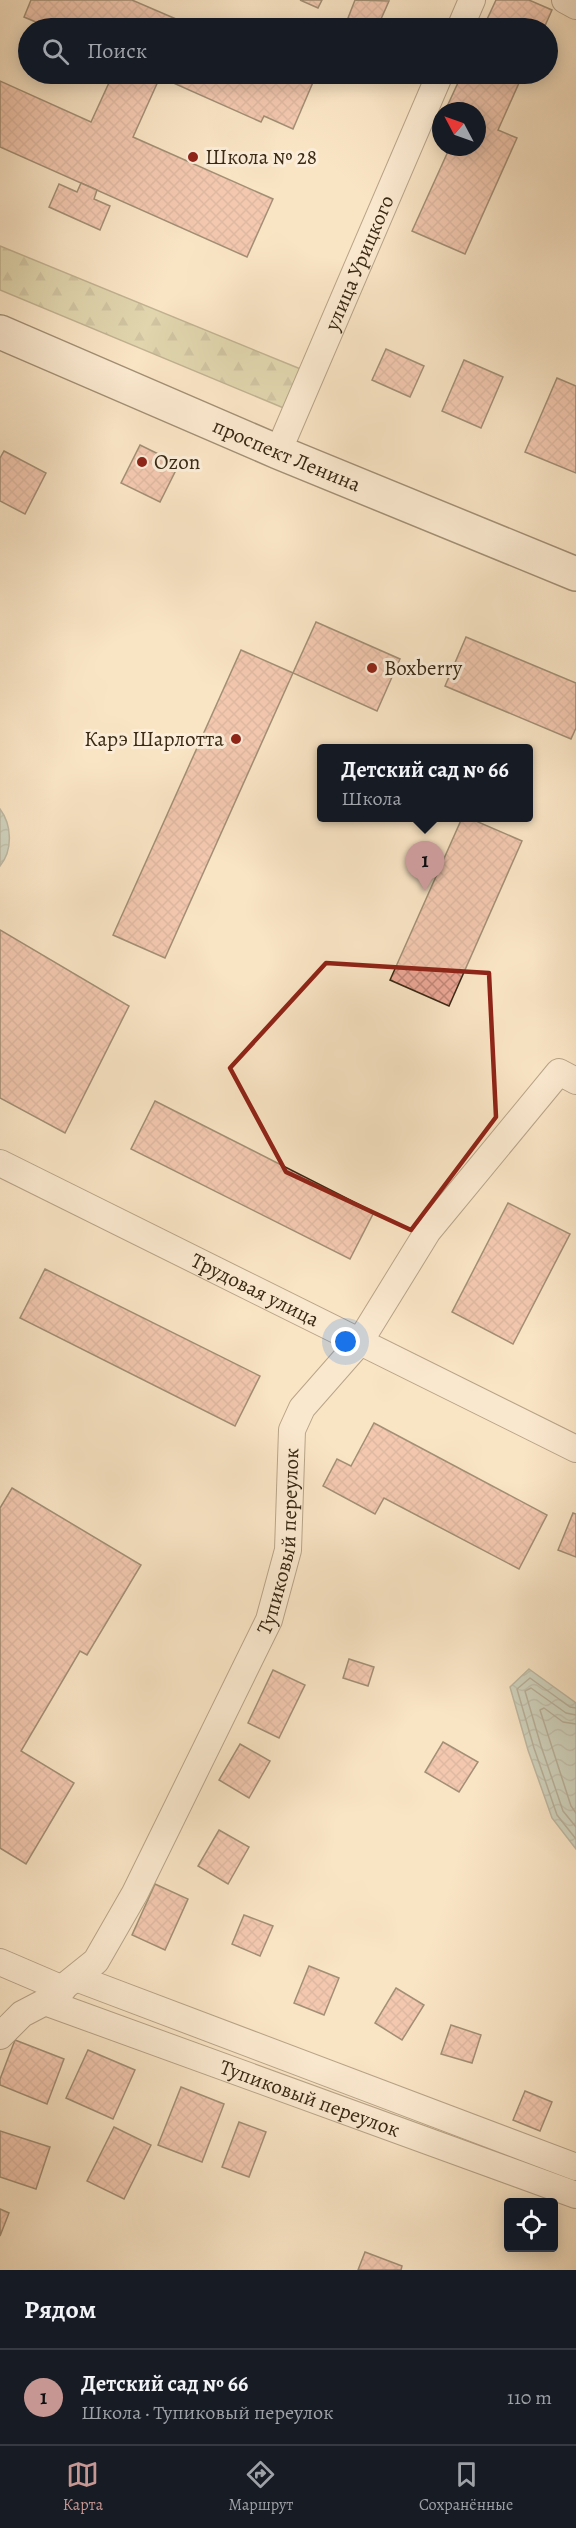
<!DOCTYPE html>
<html lang="ru">
<meta charset="utf-8">
<style>
:root{--surface:#171b24;--page:#20242c;--text:#f1f3f6;--muted:#9ea1a6;--line:#363941;--accent:#c59692}
body{margin:0;font-family:Alegreya,serif;background:var(--page);color:var(--text)}
.controls{position:absolute;right:18px;bottom:18px;display:grid;overflow:hidden;border-radius:6px;box-shadow:0 3px 15px #0003}
.controls button{width:54px;height:54px;display:grid;place-items:center;padding:0;border:0;border-bottom:2px solid var(--line);background:var(--surface);color:var(--text);font:30px sans-serif}
.compass{position:absolute;left:432px;top:102px;width:54px;height:54px;border-radius:50%;background:var(--surface);box-shadow:0 3px 15px #0003;rotate:311deg}
.you{position:absolute;left:346px;top:1342px;width:21px;height:21px;margin:-15px;border:4px solid #fff;border-radius:50%;background:#1a73e8;box-shadow:0 0 0 9px #1a73e833}
.badge{display:grid;place-items:center;width:39px;height:39px;border-radius:50%;background:var(--accent);color:#111;font-size:20px;font-weight:700}
.pin{position:absolute;translate:-50% -50px;filter:drop-shadow(0 2px 3px #0008)}
.pin::after{content:'';position:absolute;top:32px;width:21px;height:18px;background:inherit;clip-path:polygon(0 0,100% 0,50% 100%)}
.popup{position:absolute;left:317px;top:744px;width:216px;height:78px;box-sizing:border-box;display:grid;place-content:center;border-radius:6px;background:var(--surface);filter:drop-shadow(0 2px 4px #0005);font-size:20px;white-space:nowrap;color:var(--muted)}
.popup b{font-size:22px;color:var(--text)}
.popup::after{content:'';position:absolute;left:50%;top:100%;margin-left:-12px;border:12px solid transparent;border-top-color:var(--surface)}
.list{margin:0;padding:0;list-style:none}
h2{display:flex;justify-content:space-between;align-items:center;height:78px;margin:0;padding:0 24px;font-size:26px}
h2 small{font-size:20px;font-weight:400;color:var(--muted)}
.list li{display:grid;grid-template-columns:39px 1fr auto;gap:18px;align-items:center;box-sizing:border-box;height:96px;padding:0 24px;border-top:2px solid var(--line)}
.list b{display:block;font-size:22px;white-space:nowrap}
.list p{margin:0;font-size:20px;white-space:nowrap;color:var(--muted)}
.list em{font-size:20px;font-style:normal;color:var(--muted)}
.icon{flex:none;width:33px;height:33px;fill:none;stroke:currentColor;stroke-width:2;stroke-linecap:round;stroke-linejoin:round}
.map{position:relative;flex:none;width:576px;height:2270px;overflow:hidden}
.search{position:absolute;background:var(--surface);box-shadow:0 3px 15px #0003;left:18px;right:18px;top:18px;height:66px;display:flex;align-items:center;gap:15px;box-sizing:border-box;padding:0 21px;border-radius:33px;color:var(--muted);font-size:22px}
.sheet{height:174px;background:var(--surface)}
nav{display:flex;justify-content:space-around;align-items:center;box-sizing:border-box;height:84px;border-top:2px solid var(--line);background:var(--surface);font-size:16px;color:var(--muted)}
nav a{display:grid;justify-items:center;gap:3px}
nav .on{color:var(--accent)}
.map>svg:first-child{display:block}
.forest{fill:url(#forest-firs);stroke:#7d7652;stroke-width:1.5}
.water{fill:url(#water-waves);stroke:#768275;stroke-width:1.5}
.lines{fill:none;stroke-linecap:round;stroke-linejoin:round}
.shore{stroke:#6c7465;stroke-width:1.5}
.building{fill:url(#building-cross-hatch);stroke:#392914;stroke-width:1.5}
.street-casing{stroke:#695840;stroke-width:28}
.secondary-casing{stroke:#392914;stroke-width:36}
.street{stroke:#fbedd9;stroke-width:26}
.secondary{stroke:#fbedd9;stroke-width:33}
.marked{fill:none;stroke:#8f2418;stroke-width:4.5;stroke-linejoin:round}
.poi-dot{fill:#8f2418;stroke:#fbedd9;stroke-width:2}
.labels{text-anchor:middle;stroke-width:6;stroke-linejoin:round;paint-order:stroke}
.poi-label{font-size:21px;fill:#392914;stroke:#fbedd9;text-anchor:start}
.street-label{font-size:21px;fill:#392914;stroke:#fbedd9}
</style>
<div class="map">
<svg width="576" height="2270" viewBox="0 0 576 2270">
<defs>
<pattern id="forest-firs" width="22" height="20" patternUnits="userSpaceOnUse" patternTransform="scale(1.5)"><rect width="22" height="20" fill="#c1c391"/><path d="M5 1l3.5 6h-7zM16 11l3.5 6h-7z" fill="#9e9e75"/></pattern>
<pattern id="water-waves" width="16" height="10" patternUnits="userSpaceOnUse" patternTransform="scale(1.5)"><rect width="16" height="10" fill="#9ebeb6"/><path d="M0 5q4-4 8 0t8 0" fill="none" stroke="#829a93"/></pattern>
<pattern id="building-cross-hatch" width="8" height="8" patternUnits="userSpaceOnUse" patternTransform="scale(1.5)"><rect width="8" height="8" fill="#eaa694"/><path d="M0 0l8 8M0 8l8-8" fill="none" stroke="#bf8778"/></pattern>
</defs>
<rect width="100%" height="100%" fill="#f9e4c4"/>
<filter id="stains"><feTurbulence type="fractalNoise" baseFrequency=".00333" numOctaves="4"/><feColorMatrix values="0 0 0 0 .2 0 0 0 0 .09 0 0 0 0 .02 0 0 0 .5 -.17"/></filter>
<radialGradient id="worn" r=".72"><stop offset=".6" stop-color="#630" stop-opacity="0"/><stop offset="1" stop-color="#630" stop-opacity=".3"/></radialGradient>
<!-- forest -->
<path class="forest" d="M 0,246 L 303,370 L 286,409 L 0,290 Z"/>
<!-- water -->
<g class="water">
<path d="M 0,809 C 12,825 13,850 0,866 Z"/>
<path d="M 529,1669 L 576,1703 L 576,1849 L 552,1818 L 528,1750 L 510,1687 Z"/>
</g>
<g class="lines">
<!-- shore -->
<g class="shore">
<path d="M 576,1708 L 570,1707 L 530,1678 L 517,1689 L 534,1748 L 557,1815 L 576,1839"/>
<path d="M 576,1715 L 566,1713 L 531,1688 L 525,1691 L 541,1746 L 563,1811 L 576,1827"/>
<path d="M 576,1724 L 563,1722 L 544,1708 L 540,1710 L 571,1806 L 576,1813"/>
</g>
</g>
<!-- building -->
<g class="building">
<path d="M 31,0 L 132,0 L 197,28 L 50,28 L 24,17 Z"/>
<path d="M 300,0 L 322,0 L 318,8 Z"/>
<path d="M 355,0 L 389,1 L 377,28 L 348,18 Z"/>
<path d="M 496,0 L 529,0 L 552,10 L 544,28 L 483,28 Z"/>
<path d="M 113,74 L 298,74 L 314,80 L 293,129 L 264,116 L 261,122 L 160,77 L 133,137 L 273,199 L 247,257 L 0,147 L 0,81 L 91,122 Z"/>
<path d="M 462,74 L 523,74 L 498,130 L 517,138 L 465,254 L 412,231 L 450,147 L 477,147 L 477,111 L 445,111 Z"/>
<path d="M 81,183 L 97,190 L 94,199 L 110,206 L 100,230 L 49,207 L 59,184 L 77,192 Z"/>
<path d="M 386,349 L 424,366 L 410,397 L 372,380 Z"/>
<path d="M 464,360 L 503,377 L 481,428 L 442,411 Z"/>
<path d="M 557,378 L 576,386 L 576,473 L 525,452 Z"/>
<path d="M 140,445 L 179,464 L 160,502 L 121,483 Z"/>
<path d="M 4,451 L 46,473 L 25,514 L 0,501 L 0,458 Z"/>
<path d="M 316,622 L 400,659 L 377,711 L 293,673 Z"/>
<path d="M 466,637 L 576,683 L 576,728 L 571,739 L 445,686 Z"/>
<path d="M 241,650 L 293,673 L 165,958 L 113,935 Z"/>
<path d="M 462,818 L 469,818 L 522,841 L 449,1006 L 390,980 Z"/>
<path d="M 0,930 L 129,1006 L 65,1133 L 0,1098 Z"/>
<path d="M 155,1101 L 374,1212 L 350,1259 L 131,1149 Z"/>
<path d="M 508,1203 L 570,1234 L 513,1344 L 452,1312 Z"/>
<path d="M 45,1269 L 260,1376 L 235,1426 L 20,1318 Z"/>
<path d="M 374,1423 L 547,1515 L 519,1569 L 384,1498 L 375,1514 L 323,1486 L 337,1459 L 351,1466 Z"/>
<path d="M 12,1488 L 141,1565 L 87,1655 L 80,1651 L 21,1751 L 74,1783 L 26,1864 L 0,1848 L 0,1508 Z"/>
<path d="M 573,1513 L 576,1514 L 576,1557 L 558,1550 Z"/>
<path d="M 349,1659 L 374,1667 L 368,1686 L 343,1678 Z"/>
<path d="M 273,1670 L 305,1685 L 279,1738 L 248,1723 Z"/>
<path d="M 443,1742 L 478,1762 L 459,1792 L 425,1772 Z"/>
<path d="M 240,1744 L 270,1761 L 249,1798 L 219,1780 Z"/>
<path d="M 219,1830 L 249,1847 L 228,1884 L 198,1866 Z"/>
<path d="M 155,1884 L 188,1899 L 165,1950 L 132,1935 Z"/>
<path d="M 244,1915 L 273,1926 L 260,1956 L 232,1944 Z"/>
<path d="M 309,1966 L 339,1978 L 324,2015 L 294,2003 Z"/>
<path d="M 396,1988 L 424,2005 L 402,2040 L 375,2023 Z"/>
<path d="M 451,2025 L 481,2035 L 472,2063 L 441,2054 Z"/>
<path d="M 15,2040 L 64,2059 L 47,2104 L 0,2085 L 0,2079 Z"/>
<path d="M 88,2050 L 135,2070 L 113,2119 L 66,2098 Z"/>
<path d="M 181,2087 L 224,2104 L 202,2162 L 158,2145 Z"/>
<path d="M 525,2091 L 552,2102 L 540,2131 L 513,2120 Z"/>
<path d="M 239,2122 L 266,2132 L 249,2177 L 222,2167 Z"/>
<path d="M 114,2127 L 151,2145 L 124,2199 L 87,2181 Z"/>
<path d="M 0,2131 L 50,2147 L 36,2189 L 0,2177 Z"/>
<path d="M 0,2209 L 9,2213 L 0,2236 Z"/>
<path d="M 365,2252 L 402,2266 L 401,2270 L 358,2270 Z"/>
</g>
<g class="lines">
<!-- street casing -->
<g class="street-casing">
<g id="street">
<path d="M 565,0 L 576,6"/>
<path d="M 460,28 L 472,0"/>
<path id="s1" d="M 278,452 L 440,74"/>
<path id="s2" d="M 0,1163 L 576,1449"/>
<path d="M 0,1962 L 63,1989"/>
<path d="M 76,1978 L 576,2167"/>
<path id="s3" d="M 45,2002 L 576,2195"/>
<path id="s4" d="M 0,2036 L 22,2014 L 45,2002 L 96,1961 L 135,1893 L 269,1620 L 288,1550 L 292,1430 L 302,1408 L 359,1343 L 428,1231 L 559,1072 L 576,1081"/>
</g>
</g>
<!-- secondary casing -->
<g class="secondary-casing">
<g id="secondary">
<path id="s5" d="M 0,332 L 278,452 L 576,574"/>
</g>
</g>
<!-- street -->
<use href="#street" class="street"/>
<!-- secondary -->
<use href="#secondary" class="secondary"/>
</g>
<!-- marked area -->
<path d="M0 0H576V2270H0ZM 326,963 L 489,973 L 496,1117 L 411,1230 L 286,1172 L 230,1068 Z" fill="#f9e4c4" fill-opacity=".55" fill-rule="evenodd"/>
<path class="marked" d="M 326,963 L 489,973 L 496,1117 L 411,1230 L 286,1172 L 230,1068 Z"/>
<!-- markers -->
<g class="poi-dot">
<circle cx="193" cy="157" r="6"/>
<circle cx="142" cy="462" r="6"/>
<circle cx="372" cy="668" r="6"/>
<circle cx="236" cy="739" r="6"/>
</g>
<g class="labels">
<!-- poi labels -->
<g class="poi-label">
<text x="205" y="164">Школа № 28</text>
<text x="154" y="469">Ozon</text>
<text x="384" y="675">Boxberry</text>
<text x="224" y="746" text-anchor="end">Карэ Шарлотта</text>
</g>
<!-- street labels -->
<g class="street-label">
<text dy="7" stroke="none"><textPath href="#s1" startOffset="206">улица Урицкого</textPath></text>
<text dy="7" stroke="none"><textPath href="#s5" startOffset="312">проспект Ленина</textPath></text>
<text dy="7" stroke="none"><textPath href="#s2" startOffset="285">Трудовая улица</textPath></text>
<text dy="7" stroke="none"><textPath href="#s4" startOffset="585">Тупиковый переулок</textPath></text>
<text dy="7" stroke="none"><textPath href="#s3" startOffset="282">Тупиковый переулок</textPath></text>
</g>
</g>
<rect width="100%" height="100%" filter="url(#stains)"/>
<rect width="100%" height="100%" fill="url(#worn)"/>
</svg>
<div class="controls">
<button><svg class="icon" aria-label="locate" viewBox="0 0 24 24"><circle cx="12" cy="12" r="6"/><path d="M12 2v4M12 18v4M2 12h4M18 12h4"/></svg></button>
</div>
<svg class="compass" viewBox="-18 -18 36 36"><path d="M0-13l5 13h-10z" fill="#e53935"/><path d="M0 13l5-13h-10z" fill="#9ea1a6"/></svg>
<div class="you"></div>
<div class="pin badge" style="left:425px;top:891px">1</div>
<div class="popup"><b>Детский сад № 66</b>Школа</div>
<div class="search"><svg class="icon" aria-label="search" viewBox="0 0 24 24"><circle cx="10" cy="10" r="6"/><path d="M15 15l6 6"/></svg>Поиск</div>
</div>
<section class="sheet">
<h2>Рядом<small></small></h2>
<ul class="list">
<li><span class="badge">1</span><div><b>Детский сад № 66</b><p>Школа · Тупиковый переулок</p></div><em>110 m</em></li>
</ul>
</section>
<nav>
<a class="on"><svg class="icon" aria-label="map" viewBox="0 0 24 24"><path d="M3 6l6-2 6 2 6-2v14l-6 2-6-2-6 2zM9 4v14M15 6v14"/></svg>Карта</a>
<a><svg class="icon" aria-label="directions" viewBox="0 0 24 24"><path d="M12 3l9 9-9 9-9-9zM9 14v-3h6M13 9l2 2-2 2"/></svg>Маршрут</a>
<a><svg class="icon" aria-label="saved" viewBox="0 0 24 24"><path d="M7 4h10v16l-5-4-5 4z"/></svg>Сохранённые</a>
</nav>
